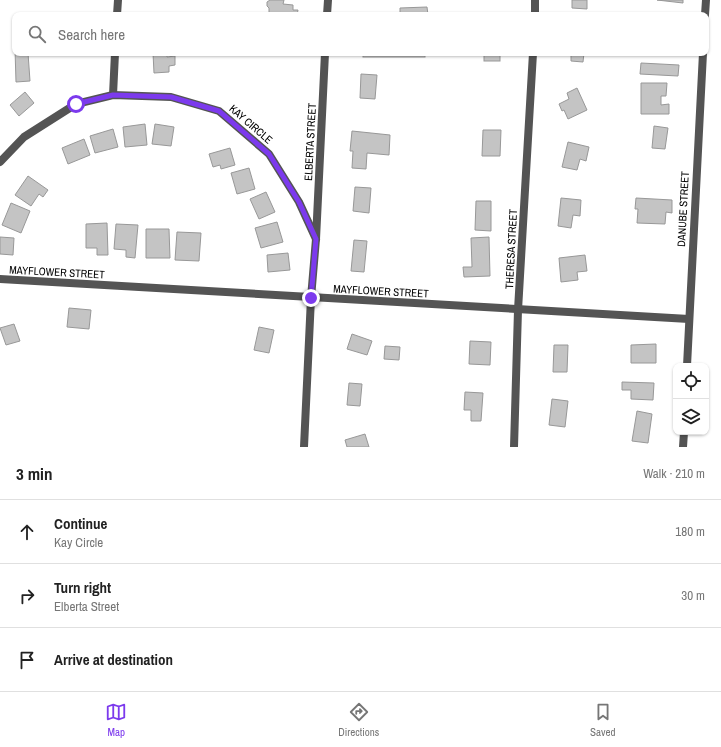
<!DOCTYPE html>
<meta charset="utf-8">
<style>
:root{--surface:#fff;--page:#f2f2f2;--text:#222;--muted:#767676;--line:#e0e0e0;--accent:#7c3aed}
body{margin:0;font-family:"Archivo Narrow",sans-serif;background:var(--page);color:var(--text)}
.controls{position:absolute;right:12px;bottom:12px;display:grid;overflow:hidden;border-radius:8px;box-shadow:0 1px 3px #0004}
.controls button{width:36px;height:36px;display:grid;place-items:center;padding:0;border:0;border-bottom:1px solid var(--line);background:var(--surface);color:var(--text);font:20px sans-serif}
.stop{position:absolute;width:12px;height:12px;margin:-9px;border:3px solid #7c3aed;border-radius:50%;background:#fff}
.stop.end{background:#7c3aed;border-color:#fff;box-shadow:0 1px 4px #0008}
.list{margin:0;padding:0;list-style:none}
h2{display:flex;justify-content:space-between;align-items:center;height:52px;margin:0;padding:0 16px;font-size:17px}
h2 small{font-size:13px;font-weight:400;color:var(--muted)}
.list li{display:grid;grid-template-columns:26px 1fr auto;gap:12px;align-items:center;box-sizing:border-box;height:64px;padding:0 16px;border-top:1px solid var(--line)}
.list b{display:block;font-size:15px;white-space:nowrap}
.list p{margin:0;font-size:13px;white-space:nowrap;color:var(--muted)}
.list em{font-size:13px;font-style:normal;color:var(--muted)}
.icon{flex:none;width:22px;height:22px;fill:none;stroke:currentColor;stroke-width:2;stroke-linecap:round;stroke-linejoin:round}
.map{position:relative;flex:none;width:721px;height:447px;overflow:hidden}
.search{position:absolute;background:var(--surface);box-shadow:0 1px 3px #0004;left:12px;right:12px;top:12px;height:44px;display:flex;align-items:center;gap:10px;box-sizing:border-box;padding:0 14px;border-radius:8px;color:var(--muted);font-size:15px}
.sheet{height:244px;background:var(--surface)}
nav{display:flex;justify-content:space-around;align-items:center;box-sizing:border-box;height:56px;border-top:1px solid var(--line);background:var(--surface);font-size:11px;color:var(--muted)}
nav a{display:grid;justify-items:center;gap:2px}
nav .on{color:var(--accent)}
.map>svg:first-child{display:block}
.building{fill:#c4c4c4;stroke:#989898}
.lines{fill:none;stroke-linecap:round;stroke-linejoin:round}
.minor{stroke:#545454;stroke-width:8}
.route{stroke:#7c3aed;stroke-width:5}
.labels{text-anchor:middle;stroke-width:3;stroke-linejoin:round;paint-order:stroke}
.street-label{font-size:11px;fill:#000;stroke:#fff}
</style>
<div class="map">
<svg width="721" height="447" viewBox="0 0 721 447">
<rect width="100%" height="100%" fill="#fff"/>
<!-- building -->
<g class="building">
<path d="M 270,0 L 284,0 L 283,4 L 293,5 L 293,10 L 298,10 L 297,15 L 262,15 L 269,15 L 269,8 L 267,6 L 267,2 Z"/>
<path d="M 572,0 L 587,0 L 587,9 L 572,8 Z"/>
<path d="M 657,0 L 683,0 L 683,3 Z"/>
<path d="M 427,7 L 428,15 L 400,15 L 400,8 Z"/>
<path d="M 15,49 L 15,53 L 28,53 L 30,81 L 16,82 Z"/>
<path d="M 153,53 L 167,53 L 167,57 L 175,56 L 175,65 L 169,66 L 169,72 L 154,73 Z"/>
<rect x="363" y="53" width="62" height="4"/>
<rect x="484" y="53" width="16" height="8"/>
<path d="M 571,53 L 584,53 L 583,62 L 571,61 Z"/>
<path d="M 641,63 L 679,65 L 678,76 L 640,74 Z"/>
<path d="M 361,74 L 377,75 L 375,99 L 360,98 Z"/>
<path d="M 641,83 L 667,83 L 666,96 L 661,96 L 661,105 L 669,104 L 669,114 L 641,114 Z"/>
<path d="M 577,88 L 587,110 L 568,119 L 564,110 L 562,111 L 559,104 L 569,99 L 567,93 Z"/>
<path d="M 25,92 L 34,103 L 19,116 L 10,105 Z"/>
<path d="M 145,124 L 147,145 L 125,147 L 123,127 Z"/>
<path d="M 155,124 L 174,127 L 171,146 L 152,144 Z"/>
<path d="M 654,126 L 668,128 L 665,149 L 652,148 Z"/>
<path d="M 113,129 L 118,147 L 95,153 L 90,136 Z"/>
<path d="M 483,130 L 501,130 L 500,156 L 482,156 Z"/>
<path d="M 352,131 L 390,135 L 389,155 L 367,153 L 366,169 L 352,168 L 353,151 L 350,151 Z"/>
<path d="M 84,139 L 90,155 L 68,164 L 62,148 Z"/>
<path d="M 568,142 L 589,147 L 586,161 L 580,159 L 577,170 L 562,167 Z"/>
<path d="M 230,148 L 235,165 L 221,169 L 220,165 L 213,167 L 209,154 Z"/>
<path d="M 249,168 L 255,189 L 237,194 L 231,173 Z"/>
<path d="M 28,176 L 48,190 L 43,197 L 39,194 L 31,206 L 15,195 Z"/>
<path d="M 355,187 L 371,188 L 369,213 L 353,211 Z"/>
<path d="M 266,192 L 275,212 L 259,219 L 250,199 Z"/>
<path d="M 561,198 L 581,200 L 580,216 L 573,215 L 571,228 L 558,226 Z"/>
<path d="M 636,198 L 672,200 L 672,213 L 666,212 L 665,224 L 637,223 L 638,209 L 635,209 Z"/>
<path d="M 476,201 L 491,201 L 491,231 L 475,230 Z"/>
<path d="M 11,203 L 30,211 L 21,233 L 2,225 Z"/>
<path d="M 277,222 L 283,242 L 261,248 L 255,228 Z"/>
<path d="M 107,223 L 108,255 L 97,255 L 97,248 L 86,248 L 86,224 Z"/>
<path d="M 116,224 L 138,225 L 135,258 L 126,257 L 126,250 L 114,249 Z"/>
<path d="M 146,229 L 169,229 L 170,258 L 146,258 Z"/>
<path d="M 177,232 L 201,233 L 199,261 L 175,260 Z"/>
<path d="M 0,237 L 14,238 L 13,255 L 0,254 Z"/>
<path d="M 489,237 L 490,276 L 464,277 L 463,267 L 472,267 L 471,238 Z"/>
<path d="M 354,240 L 367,241 L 364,272 L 351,271 Z"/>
<path d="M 288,253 L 290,270 L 268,272 L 267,255 Z"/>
<path d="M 585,255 L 587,271 L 577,272 L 578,280 L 561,282 L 559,258 Z"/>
<path d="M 69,308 L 91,310 L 89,329 L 67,327 Z"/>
<path d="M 14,324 L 20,341 L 6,345 L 0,328 Z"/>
<path d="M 259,327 L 274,330 L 269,353 L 254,350 Z"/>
<path d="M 352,334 L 372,341 L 367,355 L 347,349 Z"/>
<path d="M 470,341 L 491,342 L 490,365 L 469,364 Z"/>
<path d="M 656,344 L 656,363 L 631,363 L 631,345 Z"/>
<path d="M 554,345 L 568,345 L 567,372 L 553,372 Z"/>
<path d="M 385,346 L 400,347 L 399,360 L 384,359 Z"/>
<path d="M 622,382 L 654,383 L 653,400 L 631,399 L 631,390 L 622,390 Z"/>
<path d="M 349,383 L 362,384 L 360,406 L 347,405 Z"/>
<path d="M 465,392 L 483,393 L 481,421 L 471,421 L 471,410 L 464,410 Z"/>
<path d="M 552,399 L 568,401 L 565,427 L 549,425 Z"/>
<path d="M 637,411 L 652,414 L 648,443 L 632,441 Z"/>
<path d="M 365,434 L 369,447 L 347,447 L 345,440 Z"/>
</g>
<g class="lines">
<!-- minor -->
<g class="minor">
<path d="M 117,15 L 118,0"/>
<path d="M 327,15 L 328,0"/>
<path d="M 535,15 L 535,0"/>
<path d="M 705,15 L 706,0"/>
<path d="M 113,95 L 115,53"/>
<path d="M 0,162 L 24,137 L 76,104 L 113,95 L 171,97 L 219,111 L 269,154 L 299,202 L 316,239"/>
<path d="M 0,279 L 689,319"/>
<path d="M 687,366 L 703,53"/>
<path d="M 304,447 L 311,298 L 316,239 L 325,53"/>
<path d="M 514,447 L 518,310 L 533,53"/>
<path d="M 683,447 L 684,432"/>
</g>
</g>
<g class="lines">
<!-- route -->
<path class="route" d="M 76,104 L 113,95 L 171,97 L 219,111 L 269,154 L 299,202 L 316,239 L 311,298"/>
</g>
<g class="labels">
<!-- street labels -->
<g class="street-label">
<text transform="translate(251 124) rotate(41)" y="4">KAY CIRCLE</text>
<text transform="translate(310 142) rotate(-87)" y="4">ELBERTA STREET</text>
<text transform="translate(683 209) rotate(-87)" y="4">DANUBE STREET</text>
<text transform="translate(511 249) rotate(-87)" y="4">THERESA STREET</text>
<text transform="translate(57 272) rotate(3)" y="4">MAYFLOWER STREET</text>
<text transform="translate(381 291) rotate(3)" y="4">MAYFLOWER STREET</text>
</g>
</g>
</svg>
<div class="controls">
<button><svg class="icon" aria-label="locate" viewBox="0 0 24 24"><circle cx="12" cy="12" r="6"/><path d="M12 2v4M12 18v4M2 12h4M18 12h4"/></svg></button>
<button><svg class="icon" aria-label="layers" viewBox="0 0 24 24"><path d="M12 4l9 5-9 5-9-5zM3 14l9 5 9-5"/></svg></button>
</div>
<div class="stop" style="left:76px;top:104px"></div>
<div class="stop end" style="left:311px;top:298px"></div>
<div class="search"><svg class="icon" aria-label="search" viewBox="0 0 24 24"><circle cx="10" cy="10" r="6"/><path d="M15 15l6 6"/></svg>Search here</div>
</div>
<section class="sheet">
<h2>3 min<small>Walk · 210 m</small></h2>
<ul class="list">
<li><svg class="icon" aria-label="ahead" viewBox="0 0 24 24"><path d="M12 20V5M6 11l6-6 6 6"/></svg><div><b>Continue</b><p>Kay Circle</p></div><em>180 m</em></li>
<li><svg class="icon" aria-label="right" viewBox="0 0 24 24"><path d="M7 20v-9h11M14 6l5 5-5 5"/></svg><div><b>Turn right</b><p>Elberta Street</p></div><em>30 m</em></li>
<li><svg class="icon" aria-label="arrive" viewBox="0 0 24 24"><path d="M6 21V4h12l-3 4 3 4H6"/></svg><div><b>Arrive at destination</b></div></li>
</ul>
</section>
<nav>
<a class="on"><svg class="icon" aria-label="map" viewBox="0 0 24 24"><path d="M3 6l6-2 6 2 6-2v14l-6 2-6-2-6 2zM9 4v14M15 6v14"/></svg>Map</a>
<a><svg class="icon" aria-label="directions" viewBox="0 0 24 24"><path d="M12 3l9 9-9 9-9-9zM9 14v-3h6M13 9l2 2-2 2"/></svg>Directions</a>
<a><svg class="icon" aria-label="saved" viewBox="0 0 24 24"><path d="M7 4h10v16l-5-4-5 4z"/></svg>Saved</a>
</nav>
